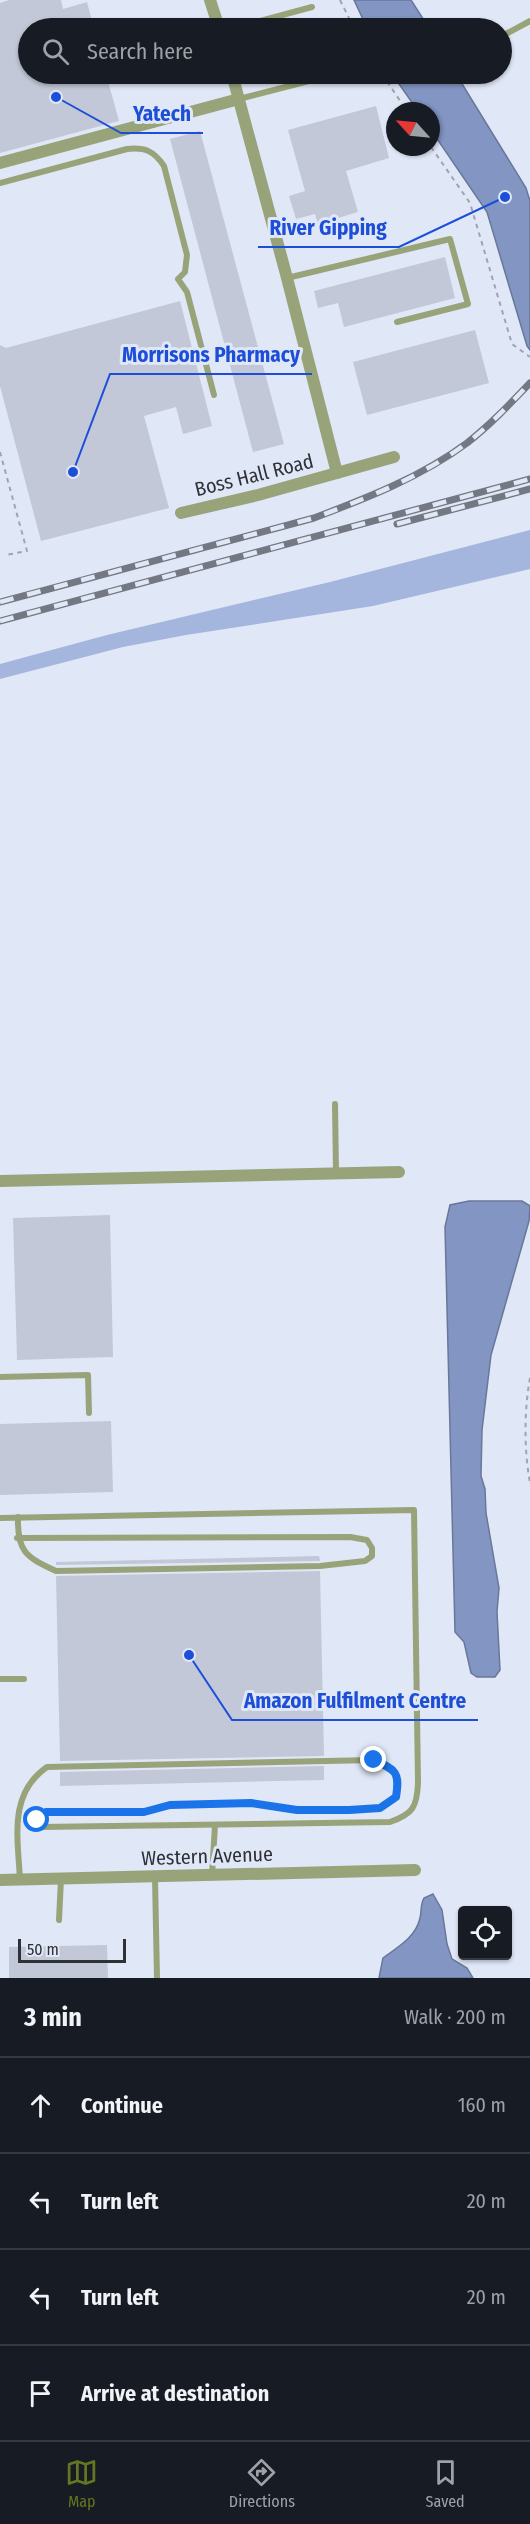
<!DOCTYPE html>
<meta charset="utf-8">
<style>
:root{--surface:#171b24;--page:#242831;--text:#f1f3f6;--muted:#9ea1a6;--line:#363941;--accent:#667521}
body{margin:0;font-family:"Fira Sans Condensed",sans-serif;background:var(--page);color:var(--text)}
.controls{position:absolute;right:18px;bottom:18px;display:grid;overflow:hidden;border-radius:6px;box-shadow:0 2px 4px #0004}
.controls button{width:54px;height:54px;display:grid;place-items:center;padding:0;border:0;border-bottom:2px solid var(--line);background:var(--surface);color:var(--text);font:30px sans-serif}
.compass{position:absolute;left:386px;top:102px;width:54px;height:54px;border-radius:50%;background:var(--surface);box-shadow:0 2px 4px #0004;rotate:297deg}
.scale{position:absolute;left:18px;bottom:15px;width:108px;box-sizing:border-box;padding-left:6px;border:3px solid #2f3137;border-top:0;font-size:16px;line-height:21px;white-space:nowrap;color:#2f3137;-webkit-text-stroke:4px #e0e7f7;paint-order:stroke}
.stop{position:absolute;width:18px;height:18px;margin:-14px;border:4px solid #1a73e8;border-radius:50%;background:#fff}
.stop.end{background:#1a73e8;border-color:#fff;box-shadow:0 2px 6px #0008}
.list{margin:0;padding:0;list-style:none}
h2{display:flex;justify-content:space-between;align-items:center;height:78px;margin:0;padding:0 24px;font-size:26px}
h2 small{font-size:20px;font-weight:400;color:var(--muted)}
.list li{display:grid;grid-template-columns:39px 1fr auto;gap:18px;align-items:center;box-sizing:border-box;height:96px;padding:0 24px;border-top:2px solid var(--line)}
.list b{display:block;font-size:22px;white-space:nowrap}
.list em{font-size:20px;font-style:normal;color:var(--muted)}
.icon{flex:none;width:33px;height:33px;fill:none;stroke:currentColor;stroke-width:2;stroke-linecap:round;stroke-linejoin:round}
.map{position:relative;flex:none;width:530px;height:1978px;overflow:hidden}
.search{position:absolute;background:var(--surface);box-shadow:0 2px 4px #0004;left:18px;right:18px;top:18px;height:66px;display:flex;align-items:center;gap:15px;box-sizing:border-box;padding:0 21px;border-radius:33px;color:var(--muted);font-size:22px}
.sheet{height:462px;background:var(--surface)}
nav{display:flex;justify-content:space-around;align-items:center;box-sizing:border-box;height:84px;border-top:2px solid var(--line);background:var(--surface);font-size:16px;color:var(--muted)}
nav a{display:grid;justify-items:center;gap:3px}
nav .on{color:var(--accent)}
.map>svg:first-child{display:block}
.green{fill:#a4b5de}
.water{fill:#8295c3;stroke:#697799;stroke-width:1.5}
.building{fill:#c2c8d8}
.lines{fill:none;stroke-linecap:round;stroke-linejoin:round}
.path{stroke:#9fa4b0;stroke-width:2;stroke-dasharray:4.5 4.5;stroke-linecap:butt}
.lane{stroke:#99a37a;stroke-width:6}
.street{stroke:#99a37a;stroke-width:12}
.rail-casing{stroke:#747882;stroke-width:7}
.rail{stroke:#e0e7f7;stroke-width:4.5;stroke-dasharray:14;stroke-linecap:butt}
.route{stroke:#1a73e8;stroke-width:8}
.labels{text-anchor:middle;stroke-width:6;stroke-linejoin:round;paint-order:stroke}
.street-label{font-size:20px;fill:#2f3137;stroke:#e0e7f7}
.leader{fill:none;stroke:#1d4ed8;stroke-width:2}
.callout-dot{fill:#1d4ed8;stroke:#e0e7f7;stroke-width:2}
.callout-label{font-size:21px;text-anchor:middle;font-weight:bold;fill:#1d4ed8;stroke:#e0e7f7;stroke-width:6;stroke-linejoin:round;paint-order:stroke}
</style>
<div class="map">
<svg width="530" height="1978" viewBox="0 0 530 1978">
<rect width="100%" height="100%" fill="#e0e7f7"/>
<!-- green -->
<path class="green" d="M 530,530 L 530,569 L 373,606 L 186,635 L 123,647 L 0,679 L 0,664 L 107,635 L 330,582 Z"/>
<!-- water -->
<g class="water">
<path d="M 354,0 L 411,0 L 429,28 L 367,28 Z"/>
<path d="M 392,74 L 456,74 L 526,188 L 530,201 L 530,350 L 527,346 L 487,212 L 431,130 L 431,111 L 418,111 Z"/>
<path d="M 469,1201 L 522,1201 L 530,1206 L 529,1221 L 491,1355 L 482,1430 L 481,1476 L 485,1489 L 486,1513 L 499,1588 L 497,1612 L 500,1670 L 495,1677 L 477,1677 L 471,1673 L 464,1642 L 455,1632 L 445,1227 L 450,1205 Z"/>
<path d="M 433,1894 L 442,1910 L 447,1944 L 452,1959 L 467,1968 L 473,1978 L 379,1978 L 383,1958 C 398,1947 416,1937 420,1918 C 422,1910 420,1905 424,1898 Z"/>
</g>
<!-- building -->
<g class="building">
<path d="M 9,0 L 61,0 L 63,9 L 87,2 L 94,28 L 28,28 L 28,74 L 106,74 L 119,121 L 0,153 L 0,3 Z"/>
<path d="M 376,106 L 389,158 L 346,171 L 358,212 L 318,224 L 315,214 L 296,219 L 289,196 L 305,191 L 288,130 Z"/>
<path d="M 200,131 L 284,444 L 253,452 L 170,139 Z"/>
<path d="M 445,257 L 455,298 L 344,327 L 338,303 L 318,308 L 314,291 Z"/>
<path d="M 180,301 L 212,426 L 183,434 L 176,407 L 144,416 L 169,508 L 41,541 L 0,386 L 0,345 L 6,348 Z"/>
<path d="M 475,330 L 489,383 L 367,415 L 353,362 Z"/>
<path d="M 110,1215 L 113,1357 L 17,1360 L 13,1218 Z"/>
<path d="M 111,1421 L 113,1492 L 0,1495 L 0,1424 Z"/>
<path d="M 319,1556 L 320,1561 L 56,1565 L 56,1562 Z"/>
<path d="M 320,1571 L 324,1756 L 60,1761 L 56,1576 Z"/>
<path d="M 324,1766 L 324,1780 L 60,1786 L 60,1772 Z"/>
<path d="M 107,1945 L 108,1978 L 9,1978 L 9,1947 Z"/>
</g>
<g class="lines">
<!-- path -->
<g class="path">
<path d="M 340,0 L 354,28"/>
<path d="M 382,74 L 407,111"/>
<path d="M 431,147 L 470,203 L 512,344 L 530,357"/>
<path d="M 0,452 L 27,551 L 6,555"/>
<path d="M 530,1378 C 524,1411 524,1450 530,1483"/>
</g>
<!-- lane -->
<g class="lane">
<path d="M 234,28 L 312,7"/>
<path d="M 502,36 L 530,21"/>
<path d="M 239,99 L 336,74"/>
<path d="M 0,183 L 127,149 C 145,147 154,151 164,166 L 187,255 L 185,272 L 178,279 L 187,292 L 214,395"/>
<path d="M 287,278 L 450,239 L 468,304 L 397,322"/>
<path d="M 335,1104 L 336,1173"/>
<path d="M 0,1377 L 88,1375 L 89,1413"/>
<path d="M 0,1518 L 414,1510 L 418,1783 C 417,1807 413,1814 390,1822 L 41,1827 L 37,1820 L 46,1812 L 144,1812 L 170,1805 L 251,1803 L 297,1810 L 349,1810 L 380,1808 L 396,1797 C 400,1772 396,1770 374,1760 L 47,1767 C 8,1794 18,1838 20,1880"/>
<path d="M 17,1538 L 350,1537 L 367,1540 L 372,1548 L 372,1556 L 365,1561 L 320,1566 L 56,1571 C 26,1557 17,1552 18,1517"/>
<path d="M 0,1679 L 24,1679"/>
<path d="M 212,1875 L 215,1825"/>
<path d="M 155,1878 L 157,1978"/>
<path d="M 59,1920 L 61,1879"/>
</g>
<!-- street -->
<g class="street">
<path d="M 210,0 L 219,28"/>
<path d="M 232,74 L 287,278 L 337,473"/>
<path d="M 0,163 L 239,99"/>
<path d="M 181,513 L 258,495 L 394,457"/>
<path d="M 0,1181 L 399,1172"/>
<path d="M 0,1880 L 415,1870"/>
</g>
<!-- rail casing -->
<g class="rail-casing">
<g id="rail">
<path d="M 397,524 L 530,489"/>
<path d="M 0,602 L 314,518 C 367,498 421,477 467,443 C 490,425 510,404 530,383"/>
<path d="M 0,621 L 530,479"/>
</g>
</g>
<!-- rail -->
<use href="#rail" class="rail"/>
</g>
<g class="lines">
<!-- route -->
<path class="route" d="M 37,1820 L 46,1812 L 144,1812 L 170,1805 L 251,1803 L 297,1810 L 349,1810 L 380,1808 L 396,1797 C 400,1772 396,1770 374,1760"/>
</g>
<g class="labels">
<!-- street labels -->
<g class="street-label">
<text transform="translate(254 475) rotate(-14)" y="7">Boss Hall Road</text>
<text transform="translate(207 1856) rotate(-2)" y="7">Western Avenue</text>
</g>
</g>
<!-- callouts -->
<path class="leader" d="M56 97L121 133H203M505 197L399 247H258M73 472L110 374H312M189 1655L232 1720H478"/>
<g class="callout-dot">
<circle cx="56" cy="97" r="6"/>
<circle cx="505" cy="197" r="6"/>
<circle cx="73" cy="472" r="6"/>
<circle cx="189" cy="1655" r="6"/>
</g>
<g class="callout-label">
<text x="162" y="121">Yatech</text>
<text x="328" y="235">River Gipping</text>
<text x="211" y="362">Morrisons Pharmacy</text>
<text x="355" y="1708">Amazon Fulfilment Centre</text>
</g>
</svg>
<div class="controls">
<button><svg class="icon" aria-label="locate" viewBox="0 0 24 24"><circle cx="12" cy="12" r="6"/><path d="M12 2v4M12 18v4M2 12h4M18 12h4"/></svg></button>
</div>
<svg class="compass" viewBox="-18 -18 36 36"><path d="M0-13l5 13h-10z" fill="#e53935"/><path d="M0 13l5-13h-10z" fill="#9ea1a6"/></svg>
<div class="scale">50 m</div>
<div class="stop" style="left:37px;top:1820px"></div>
<div class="stop end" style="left:374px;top:1760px"></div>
<div class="search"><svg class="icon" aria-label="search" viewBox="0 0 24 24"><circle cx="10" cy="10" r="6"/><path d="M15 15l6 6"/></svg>Search here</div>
</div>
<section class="sheet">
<h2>3 min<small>Walk · 200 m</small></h2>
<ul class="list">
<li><svg class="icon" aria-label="ahead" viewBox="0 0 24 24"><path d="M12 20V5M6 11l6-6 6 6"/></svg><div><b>Continue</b></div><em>160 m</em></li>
<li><svg class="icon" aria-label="left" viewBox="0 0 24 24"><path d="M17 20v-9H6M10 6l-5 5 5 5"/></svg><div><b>Turn left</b></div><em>20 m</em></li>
<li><svg class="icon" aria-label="left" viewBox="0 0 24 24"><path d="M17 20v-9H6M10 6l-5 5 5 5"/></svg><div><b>Turn left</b></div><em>20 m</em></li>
<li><svg class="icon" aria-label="arrive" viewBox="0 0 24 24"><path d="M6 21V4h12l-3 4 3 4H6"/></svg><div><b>Arrive at destination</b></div></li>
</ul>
</section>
<nav>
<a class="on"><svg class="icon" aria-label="map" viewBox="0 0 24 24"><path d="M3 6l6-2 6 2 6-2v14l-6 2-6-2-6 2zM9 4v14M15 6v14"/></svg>Map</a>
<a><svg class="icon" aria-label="directions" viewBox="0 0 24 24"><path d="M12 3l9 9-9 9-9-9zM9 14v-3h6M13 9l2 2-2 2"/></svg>Directions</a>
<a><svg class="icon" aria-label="saved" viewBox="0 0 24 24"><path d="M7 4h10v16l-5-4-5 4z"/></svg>Saved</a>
</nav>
